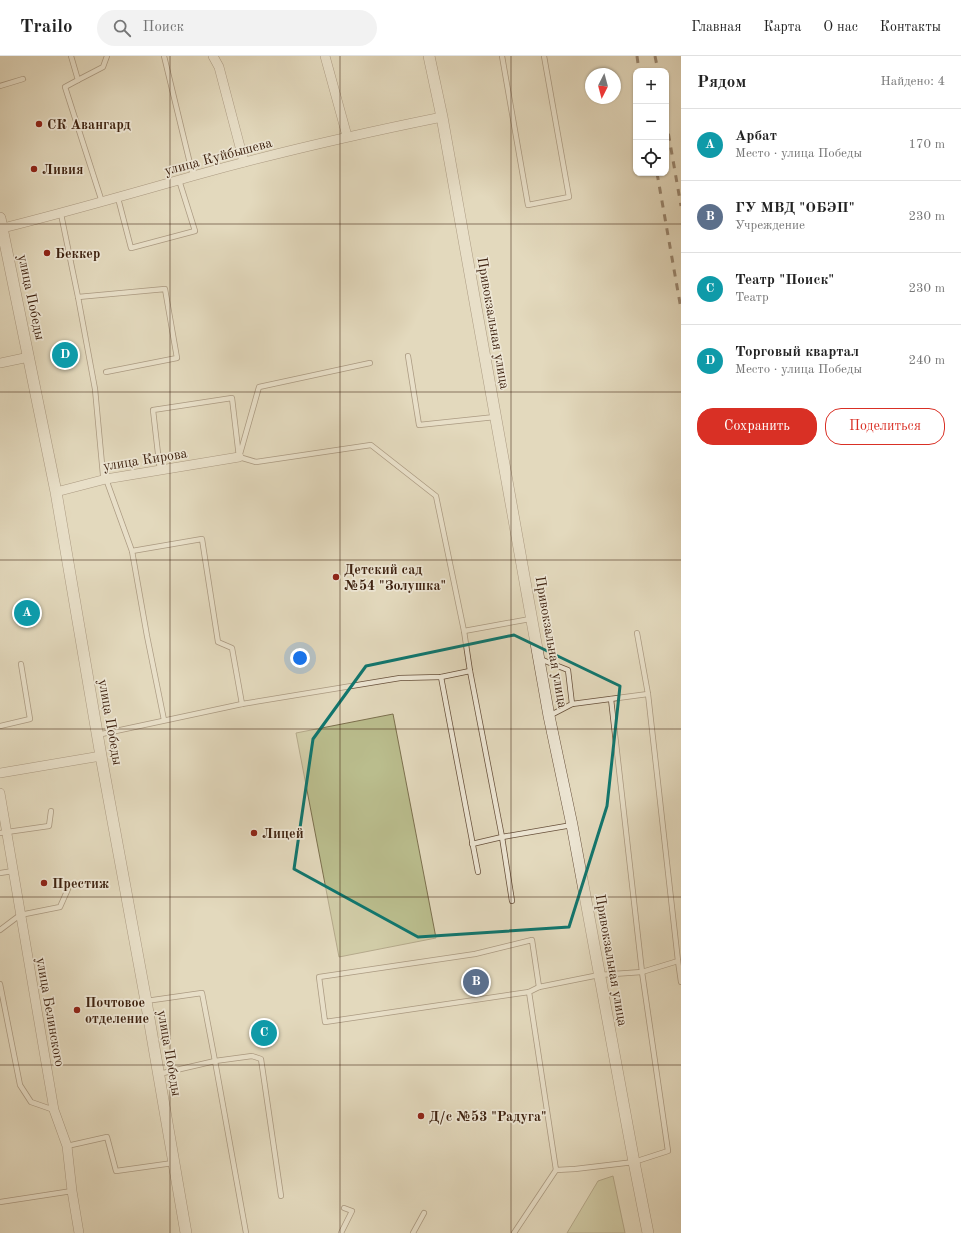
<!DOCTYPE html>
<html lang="ru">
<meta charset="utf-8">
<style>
:root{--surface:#fff;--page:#f2f2f2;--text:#222;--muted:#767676;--line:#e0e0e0;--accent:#d93025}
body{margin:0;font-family:"Old Standard TT",serif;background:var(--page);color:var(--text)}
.controls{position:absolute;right:12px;top:12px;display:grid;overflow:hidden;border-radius:8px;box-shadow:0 1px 3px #0004}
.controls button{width:36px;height:36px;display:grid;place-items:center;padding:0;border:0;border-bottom:1px solid var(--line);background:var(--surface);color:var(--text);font:20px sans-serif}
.compass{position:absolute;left:585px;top:12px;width:36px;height:36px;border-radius:50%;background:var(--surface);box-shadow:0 1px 3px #0004;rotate:186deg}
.you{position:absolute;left:300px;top:602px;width:14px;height:14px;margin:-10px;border:3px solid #fff;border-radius:50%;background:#1a73e8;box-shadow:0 0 0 6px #1a73e833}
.badge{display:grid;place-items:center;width:26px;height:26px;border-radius:50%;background:var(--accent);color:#fff;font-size:13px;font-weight:700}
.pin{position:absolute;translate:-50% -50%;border:2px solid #fff;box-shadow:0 1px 4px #0006}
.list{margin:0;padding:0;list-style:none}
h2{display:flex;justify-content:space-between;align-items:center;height:52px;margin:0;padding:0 16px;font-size:17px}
h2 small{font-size:13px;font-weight:400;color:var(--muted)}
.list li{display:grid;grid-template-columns:26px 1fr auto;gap:12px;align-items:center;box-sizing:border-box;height:72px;padding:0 16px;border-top:1px solid var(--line)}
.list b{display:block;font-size:15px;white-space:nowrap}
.list p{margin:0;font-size:13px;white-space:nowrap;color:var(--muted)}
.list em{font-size:13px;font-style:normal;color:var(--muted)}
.actions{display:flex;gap:8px;padding:12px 16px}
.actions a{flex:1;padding:9px 0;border:1px solid var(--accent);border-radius:16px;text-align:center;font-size:14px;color:var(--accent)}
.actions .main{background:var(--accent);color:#fff}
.icon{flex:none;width:22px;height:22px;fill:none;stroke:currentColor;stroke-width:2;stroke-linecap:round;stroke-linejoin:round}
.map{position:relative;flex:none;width:681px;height:1177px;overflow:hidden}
header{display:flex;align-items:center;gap:24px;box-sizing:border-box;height:56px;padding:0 20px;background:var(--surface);border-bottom:1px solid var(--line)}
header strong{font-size:19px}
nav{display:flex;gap:22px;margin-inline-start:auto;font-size:14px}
.search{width:280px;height:36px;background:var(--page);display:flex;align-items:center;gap:10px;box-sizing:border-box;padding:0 14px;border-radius:22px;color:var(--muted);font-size:15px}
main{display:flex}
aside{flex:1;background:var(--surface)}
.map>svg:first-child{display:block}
.green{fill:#babd8d;stroke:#7c704e}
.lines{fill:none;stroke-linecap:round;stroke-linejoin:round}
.service-casing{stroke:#67503b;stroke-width:6}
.minor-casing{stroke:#67503b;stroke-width:10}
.tertiary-casing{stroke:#67503b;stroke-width:12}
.service{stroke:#ede6d4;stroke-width:4.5}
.minor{stroke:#ede6d4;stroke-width:9}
.tertiary{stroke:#ede6d4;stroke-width:11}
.rail{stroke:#3e2210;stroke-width:3;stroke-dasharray:7 7;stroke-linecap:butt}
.marked{fill:none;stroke:#0f766e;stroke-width:3;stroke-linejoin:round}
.grid{fill:none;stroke:#3e2210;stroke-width:1;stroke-opacity:0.55}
.poi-dot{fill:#8f2418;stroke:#ede6d4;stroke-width:1.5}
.labels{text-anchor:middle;stroke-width:3.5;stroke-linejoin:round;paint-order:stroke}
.poi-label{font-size:14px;font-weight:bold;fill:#3e2210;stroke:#ede6d4;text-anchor:start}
.street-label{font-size:14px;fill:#3e2210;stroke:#ede6d4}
</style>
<header>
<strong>Trailo</strong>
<div class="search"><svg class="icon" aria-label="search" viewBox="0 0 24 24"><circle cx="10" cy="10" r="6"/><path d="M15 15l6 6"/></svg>Поиск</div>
<nav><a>Главная</a><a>Карта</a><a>О нас</a><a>Контакты</a></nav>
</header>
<main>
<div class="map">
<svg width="681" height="1177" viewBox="0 0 681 1177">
<rect width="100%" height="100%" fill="#e3d9bd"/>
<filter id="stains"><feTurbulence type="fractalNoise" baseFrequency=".005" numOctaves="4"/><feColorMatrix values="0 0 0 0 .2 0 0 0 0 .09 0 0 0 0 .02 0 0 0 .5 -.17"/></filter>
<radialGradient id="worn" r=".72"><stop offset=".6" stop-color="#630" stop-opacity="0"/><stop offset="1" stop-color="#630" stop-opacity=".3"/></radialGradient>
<!-- green -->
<g class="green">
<path d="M 393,658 L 436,882 L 339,901 L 296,677 Z"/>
<path d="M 613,1120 L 625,1177 L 567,1177 L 598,1125 Z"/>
</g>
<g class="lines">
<!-- service casing -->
<g class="service-casing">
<g id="service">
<path d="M 71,0 L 78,24 L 65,31 L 102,146"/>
<path d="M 164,0 L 193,120"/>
<path d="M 502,0 L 528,149 L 569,141 L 544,0"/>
<path d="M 78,24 L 103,11 L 107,0"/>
<path d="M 0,30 L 23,23"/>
<path d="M 118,142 L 131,192 L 195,175 L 179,124"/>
<path d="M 61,158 L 78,241 L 95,333 L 103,419 L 106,423 L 132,495 L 202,483 L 218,586 L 232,592 L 242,648"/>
<path d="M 78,241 L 165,233 L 177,302 L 106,316"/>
<path d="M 408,300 L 419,369 L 495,361"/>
<path d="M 240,398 L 259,331 L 370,307"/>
<path d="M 239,401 L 256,406 L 371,389 L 436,440 L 464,575 L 470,615"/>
<path d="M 160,415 L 153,354 L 232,342 L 239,401"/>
<path d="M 132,495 L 147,580 L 164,664"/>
<path d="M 464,575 L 530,563"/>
<path d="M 540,603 L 568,614 L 572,648"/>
<path d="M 441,621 L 478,816"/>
<path d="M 549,660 L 572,648 L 648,638"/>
<path d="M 0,670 L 30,663 L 21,608"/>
<path d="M 97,679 L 242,648 L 400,622 L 441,621 L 470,615 L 502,781 L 512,845"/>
<path d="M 0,777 L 49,770 L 51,755"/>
<path d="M 472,788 L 502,781 L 572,769"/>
<path d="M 0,817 L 13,815"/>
<path d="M 0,874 L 20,859 L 60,851 L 68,833"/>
<path d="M 678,905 L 681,926"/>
<path d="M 0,928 L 20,1029 L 31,1046 L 54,1054"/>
<path d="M 539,931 L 529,936 L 556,1114 L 575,1113 L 634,1106 L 668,1095 L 642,916 L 611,643"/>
<path d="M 529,936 L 325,966 L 319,921 L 475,898 L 532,884 L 539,931 L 599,919 L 642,916 L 678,905 L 648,638 L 637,577"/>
<path d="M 146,945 L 202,937 L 215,1005 L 246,1177"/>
<path d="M 159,1018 L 215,1005 L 252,1000 L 261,1003 L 281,1140"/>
<path d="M 67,1090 L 107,1081 L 116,1115 L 173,1107"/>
<path d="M 0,1146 L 72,1135"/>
<path d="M 341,1177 L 352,1155 L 344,1152"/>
<path d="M 413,1177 L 424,1157"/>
<path d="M 514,1177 L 556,1114"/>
</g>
</g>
<!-- minor casing -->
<g class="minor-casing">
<g id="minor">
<path d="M 213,0 L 219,11 L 244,106"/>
<path d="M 325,0 L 347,80"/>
<path d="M 3,172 C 67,156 130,138 193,120 C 275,97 358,78 442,61"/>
<path d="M 0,307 L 29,301"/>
<path d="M 56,436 L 106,423 L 239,401"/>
<path d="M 0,717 L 101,700"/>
<path d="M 0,737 L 54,1054 L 67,1090 L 72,1135 L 79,1177"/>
</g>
</g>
<!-- tertiary casing -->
<g class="tertiary-casing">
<g id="tertiary">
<path d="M 429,0 L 442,61 L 549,660 L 572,769 L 634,1106 L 648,1177"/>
<path d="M 0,162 L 56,436 L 101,700 L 146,945 L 186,1177"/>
</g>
</g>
<!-- service -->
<use href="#service" class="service"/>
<!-- minor -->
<use href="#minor" class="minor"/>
<!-- tertiary -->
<use href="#tertiary" class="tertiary"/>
<!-- rail -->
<g class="rail">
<path d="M 637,0 L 639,15"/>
<path d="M 655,0 L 658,15"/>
<path d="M 666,64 L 681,150"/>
<path d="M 657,117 L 681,253"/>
</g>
</g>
<!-- marked area -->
<path d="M0 0H681V1177H0ZM 514,579 L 620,630 L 607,750 L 569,871 L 418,881 L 294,813 L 313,683 L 366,610 Z" fill="#e3d9bd" fill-opacity=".55" fill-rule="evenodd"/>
<path class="marked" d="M 514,579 L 620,630 L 607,750 L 569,871 L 418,881 L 294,813 L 313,683 L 366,610 Z"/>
<!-- grid -->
<path class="grid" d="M 170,0 L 170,1177M 340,0 L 340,1177M 511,0 L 511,1177M 0,168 L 681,168M 0,336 L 681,336M 0,504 L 681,504M 0,673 L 681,673M 0,841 L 681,841M 0,1009 L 681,1009"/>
<!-- markers -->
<g class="poi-dot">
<circle cx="39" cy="68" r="4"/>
<circle cx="34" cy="113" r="4"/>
<circle cx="47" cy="197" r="4"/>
<circle cx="336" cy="521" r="4"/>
<circle cx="254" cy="777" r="4"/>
<circle cx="44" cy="827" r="4"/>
<circle cx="77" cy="954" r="4"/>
<circle cx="421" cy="1060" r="4"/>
</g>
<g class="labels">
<!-- poi labels -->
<g class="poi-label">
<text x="47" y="73">СК Авангард</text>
<text x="42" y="118">Ливия</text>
<text x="55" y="202">Беккер</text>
<text x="344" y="518">Детский сад<tspan x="344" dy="16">№54 "Золушка"</tspan></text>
<text x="262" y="782">Лицей</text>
<text x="52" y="832">Престиж</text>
<text x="85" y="951">Почтовое<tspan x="85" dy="16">отделение</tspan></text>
<text x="429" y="1065">Д/с №53 "Радуга"</text>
</g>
<!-- street labels -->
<g class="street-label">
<text transform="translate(218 100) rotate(-15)" y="5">улица Куйбышева</text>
<text transform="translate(32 241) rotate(78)" y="5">улица Победы</text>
<text transform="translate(494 267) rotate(80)" y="5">Привокзальная улица</text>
<text transform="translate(145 403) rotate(-9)" y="5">улица Кирова</text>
<text transform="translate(552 586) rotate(80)" y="5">Привокзальная улица</text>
<text transform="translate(111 666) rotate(80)" y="5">улица Победы</text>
<text transform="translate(612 904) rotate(80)" y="5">Привокзальная улица</text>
<text transform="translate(51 956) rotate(80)" y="5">улица Белинского</text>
<text transform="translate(170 997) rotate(80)" y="5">улица Победы</text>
</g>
</g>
<rect width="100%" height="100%" filter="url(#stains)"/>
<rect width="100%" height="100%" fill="url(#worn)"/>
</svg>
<div class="controls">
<button>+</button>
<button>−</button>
<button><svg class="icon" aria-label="locate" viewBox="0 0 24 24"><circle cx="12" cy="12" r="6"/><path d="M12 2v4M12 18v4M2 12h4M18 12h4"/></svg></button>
</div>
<svg class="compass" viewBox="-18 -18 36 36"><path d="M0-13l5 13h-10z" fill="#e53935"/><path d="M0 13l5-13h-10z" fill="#767676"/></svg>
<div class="you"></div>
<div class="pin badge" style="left:27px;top:557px;background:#0f9aa8">A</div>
<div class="pin badge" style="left:476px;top:926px;background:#5c6f8a">B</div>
<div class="pin badge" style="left:264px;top:977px;background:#0f9aa8">C</div>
<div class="pin badge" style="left:65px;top:299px;background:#0f9aa8">D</div>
</div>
<aside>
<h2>Рядом<small>Найдено: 4</small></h2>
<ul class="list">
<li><span class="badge" style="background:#0f9aa8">A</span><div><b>Арбат</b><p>Место · улица Победы</p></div><em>170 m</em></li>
<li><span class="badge" style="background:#5c6f8a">B</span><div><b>ГУ МВД &quot;ОБЭП&quot;</b><p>Учреждение</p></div><em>230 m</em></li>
<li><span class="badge" style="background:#0f9aa8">C</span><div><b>Театр &quot;Поиск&quot;</b><p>Театр</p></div><em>230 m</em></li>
<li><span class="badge" style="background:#0f9aa8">D</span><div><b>Торговый квартал</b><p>Место · улица Победы</p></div><em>240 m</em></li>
</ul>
<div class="actions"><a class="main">Сохранить</a><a>Поделиться</a></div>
</aside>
</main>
